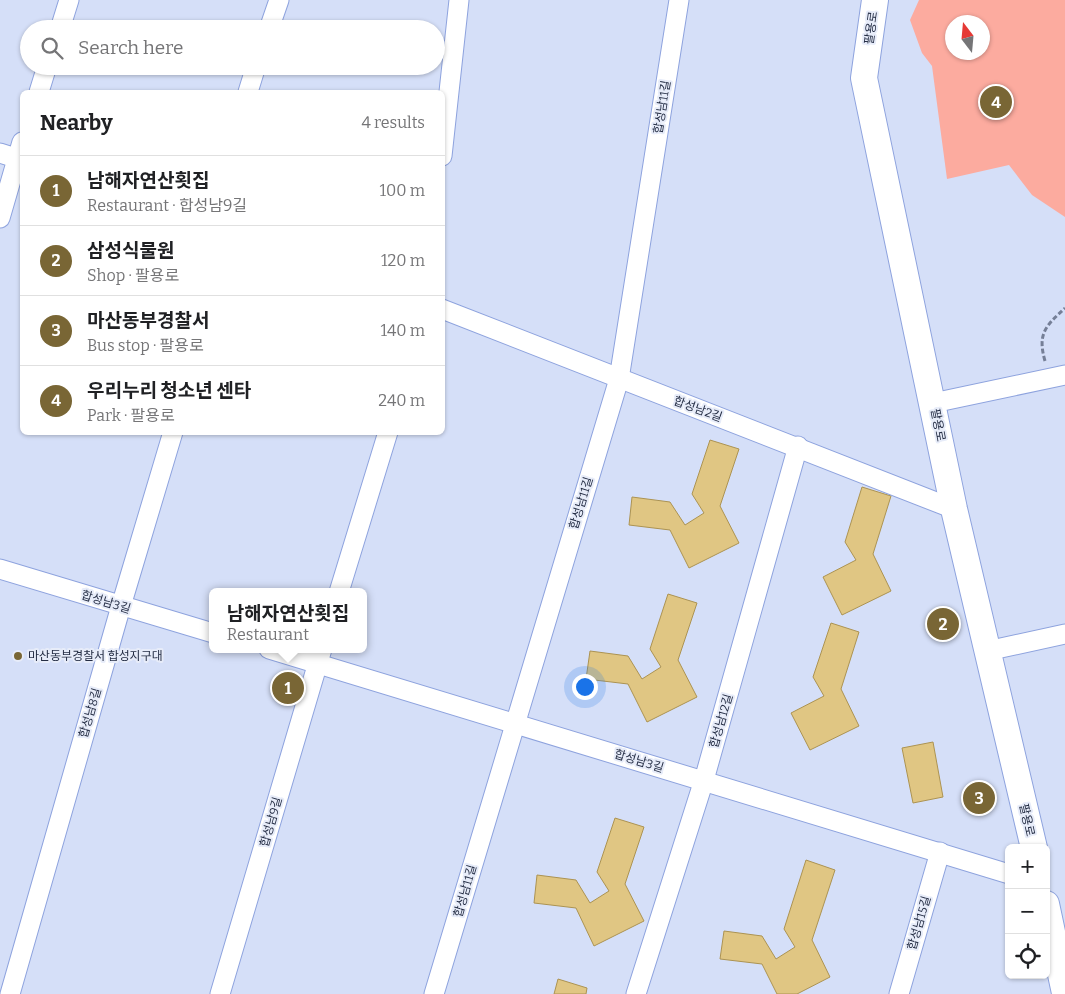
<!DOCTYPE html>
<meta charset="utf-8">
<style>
:root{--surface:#fff;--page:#f2f2f2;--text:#202124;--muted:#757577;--line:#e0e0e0;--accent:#796635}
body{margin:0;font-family:Bitter,"Noto Sans KR",serif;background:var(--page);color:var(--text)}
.controls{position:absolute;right:15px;bottom:15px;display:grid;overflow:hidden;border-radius:8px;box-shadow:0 1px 4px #0004}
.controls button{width:45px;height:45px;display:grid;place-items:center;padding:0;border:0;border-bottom:1px solid var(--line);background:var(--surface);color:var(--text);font:25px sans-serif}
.compass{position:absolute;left:945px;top:15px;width:45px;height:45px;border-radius:50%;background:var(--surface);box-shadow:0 1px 4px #0004;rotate:344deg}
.you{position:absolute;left:584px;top:686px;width:18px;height:18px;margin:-12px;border:4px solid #fff;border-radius:50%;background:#1a73e8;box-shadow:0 0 0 8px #1a73e833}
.badge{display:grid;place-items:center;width:32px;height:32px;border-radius:50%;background:var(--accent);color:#fff;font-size:16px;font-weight:700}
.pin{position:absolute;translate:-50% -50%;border:2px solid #fff;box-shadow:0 1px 5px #0006}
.popup{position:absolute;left:209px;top:588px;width:158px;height:65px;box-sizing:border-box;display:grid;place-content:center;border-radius:8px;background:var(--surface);filter:drop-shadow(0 1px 4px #0005);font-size:16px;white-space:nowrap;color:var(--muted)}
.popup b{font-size:19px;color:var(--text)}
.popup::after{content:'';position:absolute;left:50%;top:100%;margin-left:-10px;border:10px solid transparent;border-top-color:var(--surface)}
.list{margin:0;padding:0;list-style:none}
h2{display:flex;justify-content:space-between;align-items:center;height:65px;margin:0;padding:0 20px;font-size:21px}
h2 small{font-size:16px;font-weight:400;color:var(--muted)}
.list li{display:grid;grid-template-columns:32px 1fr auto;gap:15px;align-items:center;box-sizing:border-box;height:70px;padding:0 20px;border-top:1px solid var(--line)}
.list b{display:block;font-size:19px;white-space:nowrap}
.list p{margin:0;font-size:16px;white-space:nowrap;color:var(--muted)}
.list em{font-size:16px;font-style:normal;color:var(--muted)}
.icon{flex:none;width:28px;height:28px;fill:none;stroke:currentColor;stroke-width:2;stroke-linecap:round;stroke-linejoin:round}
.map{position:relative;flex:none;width:1065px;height:994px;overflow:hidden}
.search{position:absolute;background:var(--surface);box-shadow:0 1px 4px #0004;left:20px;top:20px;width:425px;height:55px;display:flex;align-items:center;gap:12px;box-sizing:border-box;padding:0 18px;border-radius:28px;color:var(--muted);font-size:19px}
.panel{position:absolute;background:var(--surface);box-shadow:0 1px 4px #0004;left:20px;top:90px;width:425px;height:345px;border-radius:8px}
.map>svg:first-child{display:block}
.green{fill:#fcab9f;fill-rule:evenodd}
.building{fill:#e0c683;stroke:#ac9352}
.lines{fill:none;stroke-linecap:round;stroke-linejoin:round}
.street-casing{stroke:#8ea3de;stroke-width:21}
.secondary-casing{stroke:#8ea3de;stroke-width:28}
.path{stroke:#757f97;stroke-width:3;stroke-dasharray:5 2.5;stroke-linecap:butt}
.street{stroke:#fff;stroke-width:19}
.secondary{stroke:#fff;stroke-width:26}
.poi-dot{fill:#796635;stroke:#e7ecf9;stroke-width:2}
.labels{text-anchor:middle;stroke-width:4;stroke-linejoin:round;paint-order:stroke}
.street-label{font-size:12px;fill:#242d44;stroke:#e7ecf9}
.poi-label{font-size:12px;fill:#242d44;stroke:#e7ecf9;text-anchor:start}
</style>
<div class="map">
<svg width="1065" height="994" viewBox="0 0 1065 994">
<rect width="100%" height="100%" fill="#d5dff8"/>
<!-- green -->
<path class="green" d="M 919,0 L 1065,0 L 1065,217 L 1032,195 L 1009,165 L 947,179 L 932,66 L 922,53 L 910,20 ZM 952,22 L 982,22 L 982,52 L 952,52 Z"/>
<!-- building -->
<g class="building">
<path d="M 710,440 L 739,449 L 720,506 L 739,543 L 689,568 L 670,530 L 629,525 L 632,497 L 670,502 L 685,525 L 704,513 L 692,494 Z"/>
<path d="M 862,487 L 891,496 L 873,554 L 891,591 L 842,615 L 823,577 L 856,560 L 845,542 Z"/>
<path d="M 668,594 L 697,603 L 678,660 L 697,697 L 647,722 L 628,684 L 586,679 L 590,651 L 628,656 L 642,679 L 661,667 L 650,649 Z"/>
<path d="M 831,623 L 859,632 L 841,689 L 859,726 L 810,750 L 791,713 L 824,696 L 813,677 Z"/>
<path d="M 933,742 L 943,797 L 913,803 L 902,748 Z"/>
<path d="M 615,818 L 644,827 L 625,884 L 644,921 L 594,946 L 576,908 L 534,903 L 537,875 L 576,880 L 590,903 L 609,891 L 597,872 Z"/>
<path d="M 806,860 L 835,870 L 812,940 L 830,977 L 797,994 L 777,994 L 762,964 L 720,959 L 724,931 L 762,936 L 776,959 L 795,947 L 784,929 Z"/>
<path d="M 558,979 L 587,988 L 586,994 L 554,994 Z"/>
</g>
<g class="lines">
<!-- street casing -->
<g class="street-casing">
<g id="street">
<path d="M 60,29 L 69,0"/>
<path d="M 269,29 L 279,0"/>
<path d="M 39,92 L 47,66"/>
<path d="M 248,92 L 256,66"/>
<path d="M 0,153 L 22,160"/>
<path d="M 442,156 L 459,0"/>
<path d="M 0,218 L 22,142"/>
<path d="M 442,309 L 954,509"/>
<path d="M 933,403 L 1065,375"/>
<path d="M 0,569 L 213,633"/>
<path d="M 339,592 L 388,432"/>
<path d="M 269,649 L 1009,874"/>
<path d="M 987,651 L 1065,634"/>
<path d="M 10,994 L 121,606 L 173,432"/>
<path d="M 220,994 L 322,649"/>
<path d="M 434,994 L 619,379 L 679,0"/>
<path d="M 636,994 L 704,780 L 798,446"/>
<path d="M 899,994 L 940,852"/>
</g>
</g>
<!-- secondary casing -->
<g class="secondary-casing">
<g id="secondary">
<path d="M 875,0 L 864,78 L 954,509 L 1034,848"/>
<path d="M 1046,904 L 1065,993"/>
</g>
</g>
<!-- path -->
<path class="path" d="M 1045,361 C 1037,333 1046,326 1065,308"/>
<!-- street -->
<use href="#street" class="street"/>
<!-- secondary -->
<use href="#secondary" class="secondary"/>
</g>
<!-- markers -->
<circle class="poi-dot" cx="18" cy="656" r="5"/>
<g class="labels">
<!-- street labels -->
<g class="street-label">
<text transform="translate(871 28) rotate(-82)" y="4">팔용로</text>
<text transform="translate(662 107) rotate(-81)" y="4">합성남11길</text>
<text transform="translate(698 409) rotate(20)" y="4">합성남2길</text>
<text transform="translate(938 425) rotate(79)" y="4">팔용로</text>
<text transform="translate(581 503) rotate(-73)" y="4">합성남11길</text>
<text transform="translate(106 602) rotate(17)" y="4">합성남3길</text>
<text transform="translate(90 713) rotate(-74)" y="4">합성남8길</text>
<text transform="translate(721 721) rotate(-74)" y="4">합성남12길</text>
<text transform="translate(639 761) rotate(17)" y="4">합성남3길</text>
<text transform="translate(1027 820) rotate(77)" y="4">팔용로</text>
<text transform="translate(271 822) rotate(-74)" y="4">합성남9길</text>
<text transform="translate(465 891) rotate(-74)" y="4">합성남11길</text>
<text transform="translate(919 923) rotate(-74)" y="4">합성남15길</text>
</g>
<!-- poi labels -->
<g class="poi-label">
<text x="28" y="660">마산동부경찰서 합성지구대</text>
</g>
</g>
</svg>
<div class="controls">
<button>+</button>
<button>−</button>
<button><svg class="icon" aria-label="locate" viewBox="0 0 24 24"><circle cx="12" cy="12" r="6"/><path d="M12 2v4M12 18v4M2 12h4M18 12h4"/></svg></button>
</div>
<svg class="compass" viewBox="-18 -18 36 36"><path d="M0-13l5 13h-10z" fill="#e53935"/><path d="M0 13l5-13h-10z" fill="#757577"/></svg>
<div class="you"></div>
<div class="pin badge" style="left:288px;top:688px">1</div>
<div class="popup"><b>남해자연산횟집</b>Restaurant</div>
<div class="pin badge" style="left:943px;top:624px">2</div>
<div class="pin badge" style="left:979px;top:798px">3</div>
<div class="pin badge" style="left:996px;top:102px">4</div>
<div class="search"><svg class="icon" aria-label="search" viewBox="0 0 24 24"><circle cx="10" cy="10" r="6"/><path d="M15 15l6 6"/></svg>Search here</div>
<section class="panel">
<h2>Nearby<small>4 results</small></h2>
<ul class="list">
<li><span class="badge">1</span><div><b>남해자연산횟집</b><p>Restaurant · 합성남9길</p></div><em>100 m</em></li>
<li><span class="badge">2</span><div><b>삼성식물원</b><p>Shop · 팔용로</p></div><em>120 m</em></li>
<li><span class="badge">3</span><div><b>마산동부경찰서</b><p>Bus stop · 팔용로</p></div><em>140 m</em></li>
<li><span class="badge">4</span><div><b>우리누리 청소년 센타</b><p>Park · 팔용로</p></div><em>240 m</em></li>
</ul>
</section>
</div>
